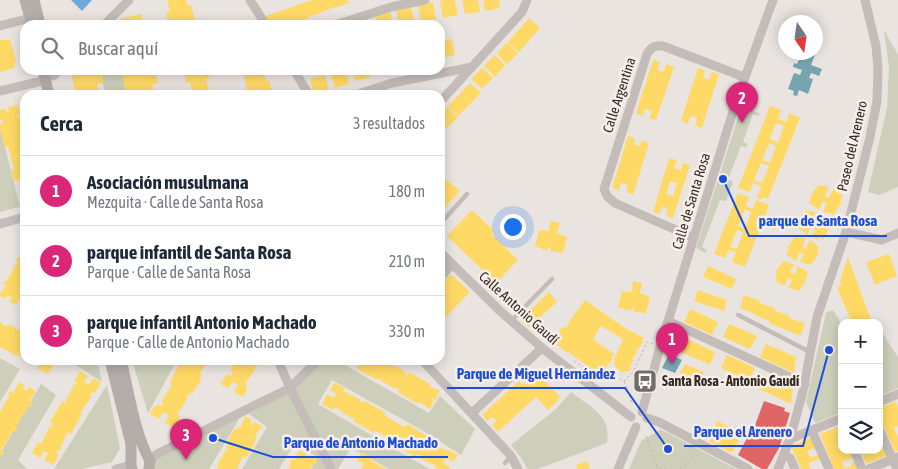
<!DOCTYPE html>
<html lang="es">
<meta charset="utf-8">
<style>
:root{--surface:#fff;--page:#f6f6f7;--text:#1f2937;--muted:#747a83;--line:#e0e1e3;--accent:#db2777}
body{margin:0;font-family:"Asap Condensed",sans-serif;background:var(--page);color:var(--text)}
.controls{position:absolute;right:15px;bottom:15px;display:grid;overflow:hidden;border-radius:10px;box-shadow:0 2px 12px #0003}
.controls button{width:45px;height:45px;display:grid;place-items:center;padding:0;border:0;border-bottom:1px solid var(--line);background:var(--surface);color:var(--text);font:25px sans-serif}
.compass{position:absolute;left:778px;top:15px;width:45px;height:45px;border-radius:50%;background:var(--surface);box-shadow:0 2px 12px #0003;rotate:167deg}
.you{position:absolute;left:512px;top:226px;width:18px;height:18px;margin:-12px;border:4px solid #fff;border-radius:50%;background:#1a73e8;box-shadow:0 0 0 8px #1a73e833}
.badge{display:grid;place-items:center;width:32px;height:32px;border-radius:50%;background:var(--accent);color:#fff;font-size:16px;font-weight:700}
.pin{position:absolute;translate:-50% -41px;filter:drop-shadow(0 1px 2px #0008)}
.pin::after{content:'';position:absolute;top:26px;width:18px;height:15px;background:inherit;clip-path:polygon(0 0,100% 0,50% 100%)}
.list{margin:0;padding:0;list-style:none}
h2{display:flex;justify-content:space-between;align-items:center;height:65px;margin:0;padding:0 20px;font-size:21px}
h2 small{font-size:16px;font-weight:400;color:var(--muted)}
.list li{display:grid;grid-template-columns:32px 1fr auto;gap:15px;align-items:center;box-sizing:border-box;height:70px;padding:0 20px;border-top:1px solid var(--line)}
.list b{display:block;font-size:19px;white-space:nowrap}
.list p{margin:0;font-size:16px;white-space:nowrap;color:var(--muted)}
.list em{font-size:16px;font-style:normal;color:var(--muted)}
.icon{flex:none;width:28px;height:28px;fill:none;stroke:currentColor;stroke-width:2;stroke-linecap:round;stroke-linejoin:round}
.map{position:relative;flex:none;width:898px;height:469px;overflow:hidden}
.search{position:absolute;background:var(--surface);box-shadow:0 2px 12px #0003;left:20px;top:20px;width:425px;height:55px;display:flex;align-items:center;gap:12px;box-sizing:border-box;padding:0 18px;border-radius:15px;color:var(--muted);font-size:19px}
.panel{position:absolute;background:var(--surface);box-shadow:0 2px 12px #0003;left:20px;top:90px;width:425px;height:275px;border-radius:15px}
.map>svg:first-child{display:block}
.green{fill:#cdcfbb}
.homes{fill:#ffd966;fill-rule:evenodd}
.shops{fill:#e06666}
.schools{fill:#6fa8dc}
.public{fill:#76a5af}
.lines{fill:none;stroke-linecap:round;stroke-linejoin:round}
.path{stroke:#bcb5b1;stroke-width:1;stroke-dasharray:2.5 2.5;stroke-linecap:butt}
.lane{stroke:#c3bcb9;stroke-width:4.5}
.street{stroke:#c3bcb9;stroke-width:9}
.secondary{stroke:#b4ada9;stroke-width:11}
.labels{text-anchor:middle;stroke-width:5;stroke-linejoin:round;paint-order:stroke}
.street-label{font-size:14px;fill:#332a27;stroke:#f7eee6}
.poi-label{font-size:14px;font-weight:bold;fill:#332a27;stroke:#f7eee6;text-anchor:start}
.leader{fill:none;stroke:#1d4ed8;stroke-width:2}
.callout-dot{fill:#1d4ed8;stroke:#f7eee6;stroke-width:2}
.callout-label{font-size:15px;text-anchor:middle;font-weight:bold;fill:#1d4ed8;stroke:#f7eee6;stroke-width:5;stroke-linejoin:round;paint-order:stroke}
</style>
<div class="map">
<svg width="898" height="469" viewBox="0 0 898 469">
<rect width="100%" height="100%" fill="#eae4e0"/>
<!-- green -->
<g class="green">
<path d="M 884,30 L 898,55 L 898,187 L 879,195 L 868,192 L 887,108 L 889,67 Z"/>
<path d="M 99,70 L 124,70 L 131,95 L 106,95 Z"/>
<path d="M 742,105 L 760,114 L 759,116 L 753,114 L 743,142 L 748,144 L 746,148 L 741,146 L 728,179 L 733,182 L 726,201 L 720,200 L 702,247 L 707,250 L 705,253 L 696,248 Z"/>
<path d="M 0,127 L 20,207 L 0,212 Z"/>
<path d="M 833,310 L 842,325 L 842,412 L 815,423 L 806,402 L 826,313 Z"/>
<path d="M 879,328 L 898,357 L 898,388 L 879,396 Z"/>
<path d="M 0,358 L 20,369 L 0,402 Z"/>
<path d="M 68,360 L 97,360 L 102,382 Z"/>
<path d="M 132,360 L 177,360 L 148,413 Z"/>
<path d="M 322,360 L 336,360 L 429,413 L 440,396 L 475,429 L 461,455 L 420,429 L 332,380 L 318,404 L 429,469 L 389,469 L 351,448 L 338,469 L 335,469 L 294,389 Z"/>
<path d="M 41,384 L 56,395 L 18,460 L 27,469 L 0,469 L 0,454 Z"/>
<path d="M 107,385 L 120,448 L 112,462 L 82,469 L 54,469 Z"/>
<path d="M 288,392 L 326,469 L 311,469 L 317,457 L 295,443 L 279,469 L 242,469 L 267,427 L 249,414 Z"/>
<path d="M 571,392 C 590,407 612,415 607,443 L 538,469 L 527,469 L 522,459 L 511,445 L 556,409 Z"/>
<path d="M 241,416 L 209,469 L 155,469 L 154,460 Z"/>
<path d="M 660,430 L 664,431 L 736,469 L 629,469 L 641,441 Z"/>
</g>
<!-- homes -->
<g class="homes">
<path d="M 167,0 L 186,0 L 188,6 L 191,5 L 196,25 L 169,25 L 166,13 L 170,12 Z"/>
<path d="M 312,0 L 347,0 L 349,3 L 334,8 L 334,7 L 313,16 L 313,15 L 309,16 L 309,18 L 294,23 L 293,22 L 289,25 L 270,25 L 266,16 Z"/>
<path d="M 446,0 L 455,0 L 458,15 L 443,18 L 440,1 Z"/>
<path d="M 462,0 L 478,0 L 480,12 L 465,14 Z"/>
<path d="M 483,0 L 499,0 L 500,8 L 485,11 Z"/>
<path d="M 433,2 L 436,19 L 421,22 L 418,5 Z"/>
<path d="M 411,7 L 415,23 L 399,25 L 396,10 Z"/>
<path d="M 390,12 L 393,25 L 377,25 L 375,15 Z"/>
<path d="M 141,14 L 143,25 L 113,25 L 112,21 Z"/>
<path d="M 529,18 L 540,28 L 519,52 L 508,42 Z"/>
<path d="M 452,39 L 455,55 L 441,58 L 440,41 Z"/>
<path d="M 0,40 L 10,40 L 16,61 L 14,62 L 15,68 L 0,72 Z"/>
<path d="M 507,42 L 518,53 L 507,64 L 497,54 Z"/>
<path d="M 495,55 L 505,65 L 495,77 L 484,66 Z"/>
<path d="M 653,60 L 660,62 L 657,70 L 664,72 L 666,64 L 674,67 L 656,120 L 649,118 L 652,111 L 645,109 L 643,116 L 636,113 Z"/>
<path d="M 482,68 L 493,78 L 482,89 L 471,79 Z"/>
<path d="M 698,68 L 705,70 L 703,78 L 709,80 L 712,72 L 719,74 L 702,128 L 695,126 L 697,118 L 690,116 L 688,124 L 681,121 Z"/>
<path d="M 70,70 L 101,70 L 104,82 L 97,84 L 99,95 L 81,95 L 81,93 L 76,94 Z"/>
<path d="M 121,70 L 155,70 L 158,83 L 152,85 L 155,95 L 136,95 L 135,91 L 126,93 Z"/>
<path d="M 183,70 L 207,70 L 209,78 L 206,79 L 210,95 L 193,95 L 190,82 L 186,83 Z"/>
<path d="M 243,70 L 263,70 L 266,81 L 269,80 L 272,93 L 262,95 L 260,89 L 256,90 L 258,95 L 248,95 Z"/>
<path d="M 337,70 L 346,70 L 349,84 L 335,88 L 330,72 Z"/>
<path d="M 353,70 L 368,70 L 370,77 L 355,81 Z"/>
<path d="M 325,75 L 329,91 L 314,95 L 310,79 Z"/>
<path d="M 470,83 L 481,93 L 458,116 L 448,106 Z"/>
<path d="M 18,105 L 20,114 L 17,115 L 17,117 L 23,116 L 25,126 L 25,170 L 21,171 L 23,179 L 14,181 L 11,170 L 14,169 L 8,147 L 5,147 L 0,129 L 0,124 L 3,123 L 2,120 L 0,119 L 0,110 L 6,109 L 7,112 L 9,112 L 8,107 Z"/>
<path d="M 770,106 L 781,110 L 778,119 L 786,122 L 789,113 L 800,118 L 768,199 L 763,197 L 762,200 L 757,198 L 761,186 L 753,183 L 750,192 L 738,188 ZM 776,123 L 784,126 L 778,143 L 770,139 ZM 769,143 L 776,146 L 770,163 L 762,160 ZM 761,163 L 769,166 L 762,183 L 754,180 Z"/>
<path d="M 447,107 L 458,117 L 447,128 L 440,122 L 440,114 Z"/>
<path d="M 628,136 L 635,138 L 634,144 L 640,146 L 642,140 L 649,143 L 633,195 L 626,192 L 628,185 L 621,183 L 619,190 L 612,188 Z"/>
<path d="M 669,158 L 677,160 L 674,168 L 681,170 L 683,163 L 690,165 L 673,218 L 666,216 L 668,209 L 662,207 L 660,214 L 653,212 ZM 670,181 L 677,183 L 673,196 L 666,194 Z"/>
<path d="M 444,178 L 460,191 L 440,213 L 440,182 Z"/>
<path d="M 818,185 L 829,187 L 825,196 L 829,198 L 833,189 L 843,196 L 840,201 L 842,202 L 834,214 L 823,212 L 827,203 L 823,201 L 819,210 L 809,203 L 814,189 L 815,190 Z"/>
<path d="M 738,193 L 749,197 L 746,206 L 753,209 L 756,200 L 769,205 L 745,267 L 732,262 L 736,252 L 729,250 L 725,258 L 714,254 ZM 745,209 L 751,212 L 745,229 L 738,226 ZM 737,230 L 743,232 L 737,249 L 730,247 Z"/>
<path d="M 472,210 L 494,231 L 491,234 L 518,260 L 496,283 L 447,236 Z"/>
<path d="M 806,210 L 817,213 L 814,221 L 818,223 L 821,215 L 831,221 L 829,227 L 830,227 L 823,240 L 818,237 L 817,240 L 812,237 L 815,229 L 811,227 L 807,235 L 798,228 L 802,214 L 804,215 Z"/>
<path d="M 550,221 L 560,223 L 557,233 L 567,237 L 563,253 L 550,251 L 551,248 L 548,247 L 547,251 L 535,246 L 539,230 L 549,231 Z"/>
<path d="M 795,236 L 806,238 L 802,247 L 806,249 L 810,240 L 819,247 L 817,252 L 819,253 L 811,265 L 800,262 L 804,254 L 800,252 L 796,261 L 786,254 L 789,249 L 787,248 Z"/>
<path d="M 889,254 L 897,276 L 875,285 L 866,262 Z"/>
<path d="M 25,255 L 25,297 L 21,295 L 16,305 L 9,301 L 12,298 L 8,295 L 6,299 L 0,296 L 0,294 L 6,285 L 3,284 L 4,281 L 6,282 L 18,261 L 16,260 L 18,257 L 22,259 Z"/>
<path d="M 848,257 L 872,323 L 850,323 L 851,320 L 837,288 L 841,285 L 840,281 Z"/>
<path d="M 783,261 L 794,264 L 790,272 L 795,274 L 798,266 L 808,272 L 804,286 L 802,285 L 800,291 L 788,288 L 792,280 L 788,278 L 784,286 L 775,280 L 777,274 L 775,273 Z"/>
<path d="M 708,266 L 736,279 L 732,289 L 703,277 Z"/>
<path d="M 451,274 L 470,292 L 440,323 L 440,285 Z"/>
<path d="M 633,281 L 642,283 L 640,293 L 650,297 L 646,313 L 633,312 L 634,308 L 632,307 L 631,311 L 618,307 L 622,291 L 632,292 Z"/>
<path d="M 698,290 L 727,300 L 724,311 L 694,301 Z"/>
<path d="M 549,292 L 557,302 L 539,318 L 539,321 L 547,325 L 540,335 L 520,320 Z"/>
<path d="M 744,295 L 760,301 L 759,303 L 775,308 L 774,310 L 790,316 L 789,318 L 805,323 L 800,336 L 769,323 L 770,321 L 755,315 L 755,314 L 740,308 Z"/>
<path d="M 585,300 L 625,328 L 644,338 L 642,344 L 636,351 L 638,353 L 636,353 L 632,360 L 634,362 L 632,362 L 629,369 L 631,369 L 630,371 L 621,372 L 615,366 L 614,360 L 623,339 L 601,326 L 593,339 L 595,341 L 614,354 L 615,356 L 612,356 L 612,360 L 602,372 L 599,371 L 598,373 L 590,370 L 590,368 L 568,352 L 566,352 L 556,344 L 548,340 L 550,337 L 556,342 L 561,328 L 567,327 L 568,323 Z"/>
<path d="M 690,309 L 718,322 L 712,335 L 684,322 Z"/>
<path d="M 0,322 L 6,327 L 8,324 L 25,334 L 25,360 L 18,354 L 17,356 L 0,347 Z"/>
<path d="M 729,324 L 757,336 L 750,349 L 723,337 Z"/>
<path d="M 687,339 L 715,352 L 710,365 L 681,352 Z"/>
<path d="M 766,344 L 796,357 L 794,373 L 760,357 Z"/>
<path d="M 727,355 L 755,368 L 749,381 L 721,368 Z"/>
<path d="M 26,360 L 46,360 L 45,362 L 53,366 L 48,374 L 37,368 L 39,365 L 36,364 L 35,365 Z"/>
<path d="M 187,360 L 209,360 L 200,373 L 202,375 L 200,378 L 202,379 L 193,393 L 191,392 L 189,395 L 188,394 L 186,397 L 188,398 L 177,414 L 180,416 L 178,419 L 180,420 L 175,428 L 165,423 L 169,415 L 163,412 L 159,419 L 150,414 L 154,406 L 156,407 L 158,404 L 161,406 L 163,402 L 161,402 L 172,385 L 170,384 L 171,380 L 179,365 L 181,365 L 182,363 L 185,365 Z"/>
<path d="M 237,360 L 266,360 L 261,366 L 256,364 L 255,367 L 256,368 L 245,384 L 247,386 L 246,389 L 247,390 L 243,397 L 234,392 L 238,385 L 232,382 L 229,388 L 220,384 L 227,374 L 231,376 L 233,372 L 230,371 Z"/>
<path d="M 346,360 L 389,360 L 387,362 L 405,371 L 405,373 L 408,375 L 409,372 L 430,384 L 429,386 L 440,391 L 435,400 L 432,398 L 431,400 L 434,401 L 430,409 L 419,402 L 418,404 L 398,392 L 399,390 L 396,388 L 395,389 L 380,380 L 380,379 L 378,378 L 377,380 L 356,368 L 358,365 Z"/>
<path d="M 685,364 L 704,372 L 699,381 L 680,373 Z"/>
<path d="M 80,371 L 88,376 L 84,382 L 89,385 L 93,378 L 101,383 L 95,393 L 92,392 L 90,395 L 92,396 L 80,413 L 82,414 L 71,434 L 68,432 L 59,451 L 58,450 L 56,453 L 59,455 L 53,465 L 44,460 L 48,453 L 44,451 L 40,458 L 32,453 L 38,442 L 41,444 L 50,426 L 51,427 L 53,424 L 50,422 L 62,401 L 65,403 L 74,384 L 76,385 L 77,383 L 74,381 Z"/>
<path d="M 764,375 L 793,388 L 791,404 L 758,388 Z"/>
<path d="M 538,376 L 542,380 L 543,379 L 560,397 L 557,400 L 558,401 L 548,410 L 536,397 L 498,432 L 492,425 L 496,421 L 492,417 L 488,421 L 482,415 L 519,381 L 522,385 L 524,383 L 525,385 L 533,378 L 535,379 Z"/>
<path d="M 19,382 L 25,386 L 23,389 L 26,391 L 29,387 L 36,392 L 29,401 L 33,403 L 30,408 L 28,406 L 16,427 L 18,428 L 16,431 L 13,430 L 4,447 L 2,446 L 1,450 L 4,452 L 2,456 L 0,455 L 0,412 L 10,395 L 8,394 L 10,391 L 13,393 Z"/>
<path d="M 334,383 L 345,388 L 343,391 L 361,400 L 360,401 L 364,403 L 365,401 L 386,413 L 384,415 L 401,425 L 405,427 L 407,424 L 427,436 L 425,439 L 430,440 L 446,451 L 447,449 L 458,455 L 453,462 L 446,458 L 443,463 L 450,467 L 449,469 L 436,469 L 437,467 L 419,457 L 420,456 L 417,454 L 415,457 L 394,445 L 395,442 L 378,432 L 375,431 L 374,433 L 353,421 L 354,418 L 352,417 L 351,418 L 335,407 L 333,410 L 322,404 L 327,394 L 334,398 L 337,394 L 330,390 Z"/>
<path d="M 895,401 L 898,406 L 898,426 L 894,428 L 898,436 L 898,451 L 895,452 L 879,416 L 879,409 Z"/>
<path d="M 245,416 L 252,420 L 250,424 L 252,425 L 255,422 L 262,426 L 255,436 L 257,437 L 255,440 L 256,441 L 248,455 L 245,458 L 243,456 L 237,469 L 217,469 L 219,465 L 217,465 L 225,451 L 226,452 L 228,448 L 226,447 L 228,444 L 227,443 L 234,429 L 236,430 L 238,427 L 240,428 Z"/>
<path d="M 717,421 L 735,429 L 742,435 L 732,453 L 709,441 Z"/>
<path d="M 840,426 L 842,430 L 842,450 L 850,450 L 853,458 L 842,462 L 845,468 L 852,466 L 851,463 L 855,462 L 858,468 L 856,469 L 834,469 L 820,434 Z"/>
<path d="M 811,438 L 815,448 L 807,451 L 810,458 L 818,455 L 820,459 L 808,463 L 811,469 L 801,469 L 791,446 Z"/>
<path d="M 879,440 L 886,456 L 866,464 L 862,454 L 866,452 L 866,450 L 879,450 Z"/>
<path d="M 299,450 L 307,454 L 305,457 L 308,459 L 309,456 L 317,460 L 313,466 L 311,466 L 310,469 L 288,469 L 291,463 L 290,462 L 291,459 L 294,461 Z"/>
<path d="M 362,452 L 373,458 L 371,461 L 387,469 L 361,469 L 364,464 L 357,460 Z"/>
<path d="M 587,461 L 590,469 L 577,469 L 576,465 Z"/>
</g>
<!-- shops -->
<path class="shops" d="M 764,401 L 785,408 L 784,411 L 790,413 L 779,448 L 767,469 L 762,469 L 738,455 L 747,438 L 751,436 Z"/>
<!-- schools -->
<path class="schools" d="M 71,0 L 92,0 L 82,11 Z"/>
<!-- public -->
<g class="public">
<path d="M 802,52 L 816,52 L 811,65 L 822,69 L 819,76 L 811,73 L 809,78 L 813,79 L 808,94 L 799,90 L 797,96 L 793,95 L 794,91 L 788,89 L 794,73 L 800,75 L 802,70 L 793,67 L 794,63 L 797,64 Z"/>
<path d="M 669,354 L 682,360 L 675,373 L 662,368 Z"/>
</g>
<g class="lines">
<!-- path -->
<g class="path">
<path d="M 574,361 L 603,379 L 609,373 L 624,381 L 633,405"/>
<path d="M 624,381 L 633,372 L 647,342 L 653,344"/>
<path d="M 646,436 L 658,469"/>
<path d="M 659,469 L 669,469"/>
<path d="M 680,469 L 698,453"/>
</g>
<!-- lane -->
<g class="lane">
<path d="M 440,224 L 467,194"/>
<path d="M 738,315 L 810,352"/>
<path d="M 511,321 L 552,279"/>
<path d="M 505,463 L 511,456"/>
</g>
<!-- street -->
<g class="street">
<path d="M 250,0 L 266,25"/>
<path d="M 104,25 L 129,0"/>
<path d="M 335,25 L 391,7 L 425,0"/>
<path d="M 0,26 L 30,18"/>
<path d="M 294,70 L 309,95"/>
<path d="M 53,76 L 59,70"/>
<path d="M 0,91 L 46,80"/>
<path d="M 355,95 L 392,83 L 472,67"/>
<path d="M 440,102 L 522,12 L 527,0"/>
<path d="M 0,224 L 25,217"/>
<path d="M 846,232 L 882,240 L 898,233"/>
<path d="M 694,238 L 615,203 L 607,196 L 604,189 L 647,54 C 651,47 655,45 663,46 L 744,77"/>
<path d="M 440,252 L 499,310 L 542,348 L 631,417"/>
<path d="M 440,278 L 452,264"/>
<path d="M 668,321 L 805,384"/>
<path d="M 278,360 L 290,388 L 331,469"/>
<path d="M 422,360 L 511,456 L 518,469"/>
<path d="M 879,402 L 898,394"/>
<path d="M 642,412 L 660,347 L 735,105 L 773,0"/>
<path d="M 472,413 L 542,348"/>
<path d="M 647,418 L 659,422 L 748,469"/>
<path d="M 879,429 L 897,469"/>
<path d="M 812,431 L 829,469"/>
<path d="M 790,439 L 842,418"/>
<path d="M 854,450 L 862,469"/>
<path d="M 784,454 L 790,458 L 795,469"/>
<path d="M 149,460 L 157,454 L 290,388 L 318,360"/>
<path d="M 116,469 L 131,465"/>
<path d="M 618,469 L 636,427"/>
<path d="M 778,469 L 790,439 L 803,391 L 817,317 L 846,232 L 870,137 L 877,101 L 878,69 L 876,46 L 865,0"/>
<path d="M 869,469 L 898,457"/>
</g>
<!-- secondary -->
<g class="secondary">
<path d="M 25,0 L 32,25"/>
<path d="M 34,0 L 40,25"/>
<path d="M 43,70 L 49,95"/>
<path d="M 110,360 L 131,444 L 131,465 L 132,469"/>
<path d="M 121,360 C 129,392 134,432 150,461 L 149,469"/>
</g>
</g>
<!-- icons -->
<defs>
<g id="bus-square" transform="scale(1.25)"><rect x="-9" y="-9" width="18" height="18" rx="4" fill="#736b68" stroke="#f7eee6"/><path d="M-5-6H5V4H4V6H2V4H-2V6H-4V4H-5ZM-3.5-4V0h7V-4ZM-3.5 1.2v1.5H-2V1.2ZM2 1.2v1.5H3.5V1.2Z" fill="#fff"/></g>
</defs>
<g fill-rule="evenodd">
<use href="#bus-square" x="645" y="381"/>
</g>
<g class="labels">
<!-- street labels -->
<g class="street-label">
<text transform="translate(619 95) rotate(-72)" y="5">Calle Argentina</text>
<text transform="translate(852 146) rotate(-77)" y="5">Paseo del Arenero</text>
<text transform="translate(691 201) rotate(-73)" y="5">Calle de Santa Rosa</text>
<text transform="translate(519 308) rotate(42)" y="5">Calle Antonio Gaudí</text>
</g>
<!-- poi labels -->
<g class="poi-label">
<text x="662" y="386">Santa Rosa - Antonio Gaudí</text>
</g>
</g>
<!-- callouts -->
<path class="leader" d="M723 179L749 236H887M668 449L625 388H447M829 350L803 446H684M213 438L273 457H448"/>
<g class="callout-dot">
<circle cx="723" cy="179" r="5"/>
<circle cx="668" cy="449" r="5"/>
<circle cx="829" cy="350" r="5"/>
<circle cx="213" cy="438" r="5"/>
</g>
<g class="callout-label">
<text x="818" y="226">parque de Santa Rosa</text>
<text x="536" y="379">Parque de Miguel Hernández</text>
<text x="743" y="437">Parque el Arenero</text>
<text x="361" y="448">Parque de Antonio Machado</text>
</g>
</svg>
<div class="controls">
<button>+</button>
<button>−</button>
<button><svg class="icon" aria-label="layers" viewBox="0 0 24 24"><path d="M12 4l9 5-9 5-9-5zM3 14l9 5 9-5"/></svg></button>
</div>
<svg class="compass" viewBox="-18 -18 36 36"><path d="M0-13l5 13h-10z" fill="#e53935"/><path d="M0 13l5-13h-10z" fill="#747a83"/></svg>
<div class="you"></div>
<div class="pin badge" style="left:672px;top:364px">1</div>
<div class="pin badge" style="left:742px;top:123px">2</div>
<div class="pin badge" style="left:186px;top:460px">3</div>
<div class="search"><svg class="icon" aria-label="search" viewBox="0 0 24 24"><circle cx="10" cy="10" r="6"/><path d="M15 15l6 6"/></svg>Buscar aquí</div>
<section class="panel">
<h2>Cerca<small>3 resultados</small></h2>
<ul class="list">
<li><span class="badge">1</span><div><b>Asociación musulmana</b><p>Mezquita · Calle de Santa Rosa</p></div><em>180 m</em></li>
<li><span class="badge">2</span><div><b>parque infantil de Santa Rosa</b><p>Parque · Calle de Santa Rosa</p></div><em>210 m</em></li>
<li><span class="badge">3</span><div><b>parque infantil Antonio Machado</b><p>Parque · Calle de Antonio Machado</p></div><em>330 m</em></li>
</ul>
</section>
</div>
